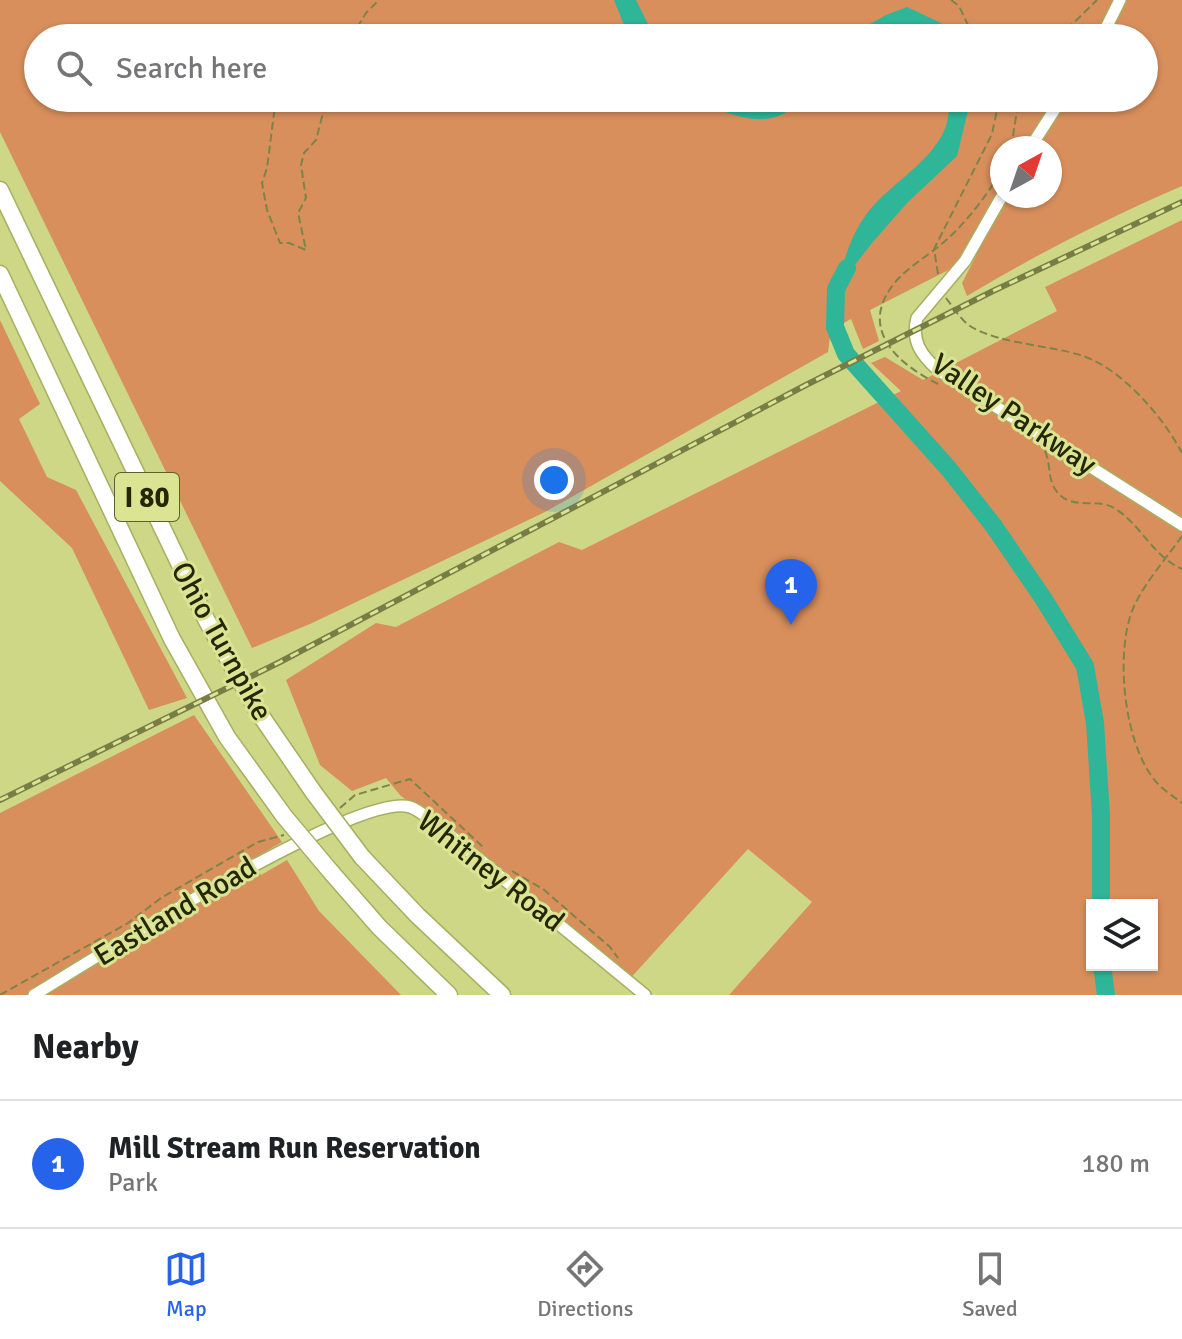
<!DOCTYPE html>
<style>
:root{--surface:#fff;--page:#f2f2f2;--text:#202124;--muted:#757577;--line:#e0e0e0;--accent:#2563eb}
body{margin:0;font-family:Signika,sans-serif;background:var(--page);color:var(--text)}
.controls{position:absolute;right:24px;bottom:24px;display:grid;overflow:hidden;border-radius:0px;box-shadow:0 2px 6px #0004}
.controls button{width:72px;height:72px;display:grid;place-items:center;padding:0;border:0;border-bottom:2px solid var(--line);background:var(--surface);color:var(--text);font:40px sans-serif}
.compass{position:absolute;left:990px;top:136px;width:72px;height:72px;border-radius:50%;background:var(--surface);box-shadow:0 2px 6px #0004;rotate:40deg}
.you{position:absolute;left:554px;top:480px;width:28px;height:28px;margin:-20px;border:6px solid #fff;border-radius:50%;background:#1a73e8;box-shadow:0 0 0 12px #1a73e833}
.badge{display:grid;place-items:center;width:52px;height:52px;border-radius:50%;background:var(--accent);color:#fff;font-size:26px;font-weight:700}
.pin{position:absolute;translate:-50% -66px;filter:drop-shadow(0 2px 4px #0008)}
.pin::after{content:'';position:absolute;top:42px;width:28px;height:24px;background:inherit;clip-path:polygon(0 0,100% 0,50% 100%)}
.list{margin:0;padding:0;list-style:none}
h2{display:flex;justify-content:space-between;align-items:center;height:104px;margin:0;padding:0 32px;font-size:34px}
h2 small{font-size:26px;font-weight:400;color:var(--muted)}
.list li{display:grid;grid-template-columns:52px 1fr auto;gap:24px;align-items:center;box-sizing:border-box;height:128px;padding:0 32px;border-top:2px solid var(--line)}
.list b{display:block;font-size:30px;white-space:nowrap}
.list p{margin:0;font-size:26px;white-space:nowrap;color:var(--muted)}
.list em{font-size:26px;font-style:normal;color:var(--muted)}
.icon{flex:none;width:44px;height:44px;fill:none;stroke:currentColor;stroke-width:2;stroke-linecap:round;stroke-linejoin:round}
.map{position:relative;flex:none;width:1182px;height:995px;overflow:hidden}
.search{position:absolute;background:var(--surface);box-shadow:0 2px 6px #0004;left:24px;right:24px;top:24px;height:88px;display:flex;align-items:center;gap:20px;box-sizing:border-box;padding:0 28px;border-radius:44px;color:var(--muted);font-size:30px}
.sheet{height:232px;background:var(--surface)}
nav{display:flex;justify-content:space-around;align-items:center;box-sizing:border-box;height:112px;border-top:2px solid var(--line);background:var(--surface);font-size:22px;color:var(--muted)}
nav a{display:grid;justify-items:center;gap:4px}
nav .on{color:var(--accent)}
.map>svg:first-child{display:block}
.green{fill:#d88f5c;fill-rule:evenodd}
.water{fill:#2fb598}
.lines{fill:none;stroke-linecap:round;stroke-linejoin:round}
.river{stroke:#2fb598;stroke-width:18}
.minor-casing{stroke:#a6af60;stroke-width:14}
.highway-casing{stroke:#a6af60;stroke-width:19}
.path{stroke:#7d8449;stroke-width:2;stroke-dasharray:8 4;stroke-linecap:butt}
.minor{stroke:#fff;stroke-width:11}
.highway{stroke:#fff;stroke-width:16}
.rail-casing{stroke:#777e45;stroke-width:6}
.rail{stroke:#dae493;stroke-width:3;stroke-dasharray:9;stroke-linecap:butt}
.highway-bridge-casing{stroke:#a6af60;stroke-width:19;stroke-linecap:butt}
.highway-bridge{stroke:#fff;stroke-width:16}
.labels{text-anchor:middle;stroke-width:6;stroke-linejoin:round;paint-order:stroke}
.shield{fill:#dae493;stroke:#5b6030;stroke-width:2}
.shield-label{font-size:28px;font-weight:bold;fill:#242705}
.street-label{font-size:30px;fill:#242705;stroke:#dae493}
</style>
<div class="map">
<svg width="1182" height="995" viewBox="0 0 1182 995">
<rect width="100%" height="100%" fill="#cdd786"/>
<!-- green -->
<g class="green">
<path d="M 0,0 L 1182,0 L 1182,186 C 1108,218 1037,254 967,296 L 962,283 L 976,256 L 870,310 L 879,341 L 863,349 L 851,319 L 831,330 L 828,352 L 545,512 L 310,624 L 252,648 L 0,132 ZM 38,38 L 1144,38 L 1144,98 L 38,98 ZM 1002,148 L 1050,148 L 1050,196 L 1002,196 Z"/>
<path d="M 1182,220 L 1182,995 L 729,995 L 812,902 L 748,849 L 627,982 L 400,795 L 386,778 L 352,791 L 320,765 L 286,680 L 376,623 L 396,627 L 559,542 L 582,550 L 901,391 L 871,363 L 885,357 L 923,380 L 1057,311 L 1045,287 ZM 1092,905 L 1152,905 L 1152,965 L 1092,965 Z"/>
<path d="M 0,320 L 40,404 L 19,419 L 47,477 L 76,490 L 187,698 L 149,710 L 72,548 L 0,481 Z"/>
<path d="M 194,715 L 282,842 L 242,865 L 245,871 L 254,867 L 261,875 L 287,860 L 319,911 L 401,995 L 0,995 L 0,813 Z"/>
</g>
<!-- water -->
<g class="water">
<path d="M 614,0 L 636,0 L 655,38 L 633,38 L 626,30 Z"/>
<path d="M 907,7 L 941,23 L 952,38 L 845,38 L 886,15 Z"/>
<path d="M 696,98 L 804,98 C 798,103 791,110 783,114 C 755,128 721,111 696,98 Z"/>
<path d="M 948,98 L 971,98 L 957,156 L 907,203 L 872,243 L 836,289 C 844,262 849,238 866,215 C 892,178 957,152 948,98 Z"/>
</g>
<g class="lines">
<!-- river -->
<g class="river">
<path d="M 847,268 L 836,289 L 835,327 L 846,354 L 948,468 L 993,525 L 1043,598 L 1085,666 L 1095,723 L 1101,815 L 1101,905"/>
<path d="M 1102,965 L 1106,995"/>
</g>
<!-- minor casing -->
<g class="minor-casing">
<g id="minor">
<path d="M 1101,38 L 1120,0"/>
<path d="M 1030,148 L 1062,98"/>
<path d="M 1002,196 L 965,261 L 917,318 C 911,341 921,355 938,370 L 1182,525"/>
<path d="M 34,995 C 90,961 359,790 410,807 C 420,810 431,821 440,827 L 645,995"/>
</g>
</g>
<!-- highway casing -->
<g class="highway-casing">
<g id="highway">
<path d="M 0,190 L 207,621 L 257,710 L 314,793"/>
<path d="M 0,274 L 172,639 L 227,737 L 284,816"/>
<path d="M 362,857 L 418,916 L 502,995"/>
<path d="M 331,872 L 379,927 L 449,995"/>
</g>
</g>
<!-- path -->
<g class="path">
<path d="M 951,0 L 959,6 L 974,38"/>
<path d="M 351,38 L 366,13 L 379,0"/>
<path d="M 1058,38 L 1097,0"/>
<path d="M 276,98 L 267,168 L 262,183 L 267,210 L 280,243 L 289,243 L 306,250 L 298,213 L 306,198 L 301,165 L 304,153 L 316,140 L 327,98"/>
<path d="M 1011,148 L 1019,98"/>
<path d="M 938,274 L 934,249 L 992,134 L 998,105 L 996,98"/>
<path d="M 946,298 C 953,307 961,320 970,326 C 999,344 1050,345 1083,356 C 1122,369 1164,418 1182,453"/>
<path d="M 938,384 C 896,363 856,327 897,280 C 911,265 929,255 944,242 C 966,223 988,194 1002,170"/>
<path d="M 1045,451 C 1052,467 1046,483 1061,496 C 1076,509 1097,498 1114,508 C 1141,524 1152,556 1182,569"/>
<path d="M 1182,536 C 1167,557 1148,579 1136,602 C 1113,646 1123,747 1158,784 C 1165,791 1174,797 1182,803"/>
<path d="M 340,808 L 355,795 L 410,779 L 483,847"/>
<path d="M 512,871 L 543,889 L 610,947 L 618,958"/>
<path d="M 0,995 L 128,923 L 161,898 L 258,842 L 284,835"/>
</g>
<!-- minor -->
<use href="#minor" class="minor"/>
<!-- highway -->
<use href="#highway" class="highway"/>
<!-- rail casing -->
<g class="rail-casing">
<path id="rail" d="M 0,800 L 280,662 L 804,386 L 993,291 L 1182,202"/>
</g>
<!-- rail -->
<use href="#rail" class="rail"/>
<!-- highway-bridge casing -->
<g class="highway-bridge-casing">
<g id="highway-bridge">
<path d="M 314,793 L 362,857"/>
<path d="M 284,816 L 331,872"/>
</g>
</g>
<!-- highway-bridge -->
<use href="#highway-bridge" class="highway-bridge"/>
</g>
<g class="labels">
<!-- shield labels -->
<rect class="shield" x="115" y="473" width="64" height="48" rx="6"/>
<g class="shield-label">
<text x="147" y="507">I 80</text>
</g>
<!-- street labels -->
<g class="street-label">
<text transform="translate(1014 414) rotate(34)" y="10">Valley Parkway</text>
<text transform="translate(222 641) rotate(61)" y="10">Ohio Turnpike</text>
<text transform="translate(491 871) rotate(38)" y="10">Whitney Road</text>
<text transform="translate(175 911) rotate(-31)" y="10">Eastland Road</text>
</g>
</g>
</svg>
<div class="controls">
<button><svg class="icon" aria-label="layers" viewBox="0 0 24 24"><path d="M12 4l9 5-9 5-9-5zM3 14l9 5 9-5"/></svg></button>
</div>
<svg class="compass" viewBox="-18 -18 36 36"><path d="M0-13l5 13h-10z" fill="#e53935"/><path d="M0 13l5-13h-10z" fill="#757577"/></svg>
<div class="you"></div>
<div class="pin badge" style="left:791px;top:625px">1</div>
<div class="search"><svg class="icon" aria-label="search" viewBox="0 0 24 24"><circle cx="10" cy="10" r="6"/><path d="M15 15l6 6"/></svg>Search here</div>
</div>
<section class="sheet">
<h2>Nearby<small></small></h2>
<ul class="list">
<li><span class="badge">1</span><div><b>Mill Stream Run Reservation</b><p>Park</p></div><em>180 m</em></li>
</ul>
</section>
<nav>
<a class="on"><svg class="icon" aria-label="map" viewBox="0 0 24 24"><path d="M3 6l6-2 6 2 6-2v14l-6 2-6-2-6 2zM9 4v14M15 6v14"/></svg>Map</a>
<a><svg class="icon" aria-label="directions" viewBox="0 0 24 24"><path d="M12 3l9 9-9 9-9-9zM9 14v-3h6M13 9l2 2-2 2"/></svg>Directions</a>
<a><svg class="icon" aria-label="saved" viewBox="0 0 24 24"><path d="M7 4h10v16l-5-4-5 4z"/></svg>Saved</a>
</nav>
